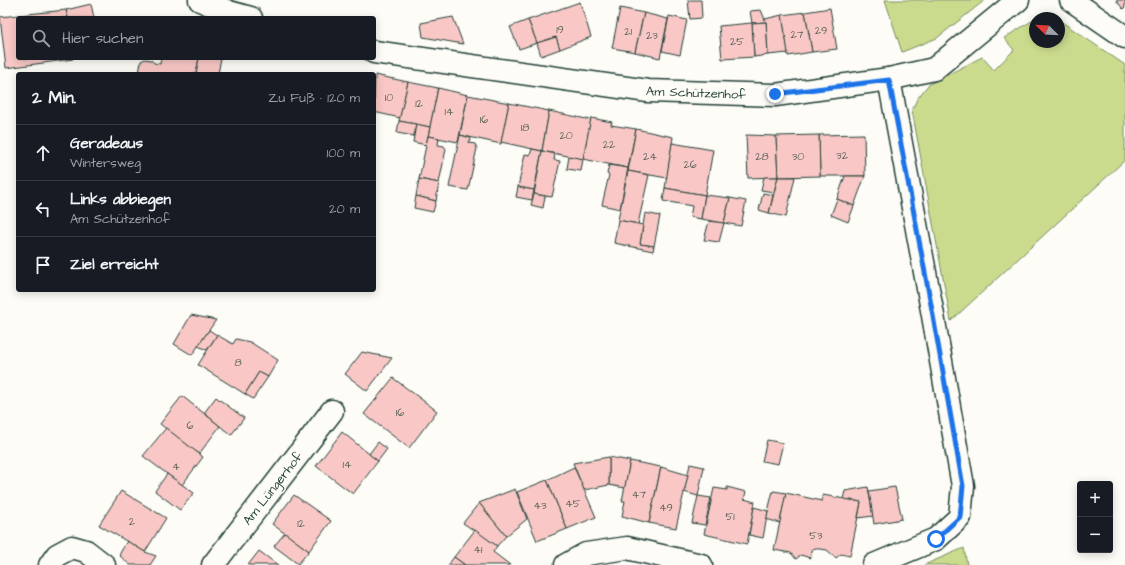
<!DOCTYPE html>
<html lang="de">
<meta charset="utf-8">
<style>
:root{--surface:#171b24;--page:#20242c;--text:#f1f3f6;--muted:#9ea1a6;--line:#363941}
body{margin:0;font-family:"Architects Daughter",sans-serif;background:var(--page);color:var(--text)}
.controls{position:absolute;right:12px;bottom:12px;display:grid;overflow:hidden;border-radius:4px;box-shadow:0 2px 10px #0003}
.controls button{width:36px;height:36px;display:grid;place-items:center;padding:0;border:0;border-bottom:1px solid var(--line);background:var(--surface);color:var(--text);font:20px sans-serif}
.compass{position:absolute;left:1029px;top:12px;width:36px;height:36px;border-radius:50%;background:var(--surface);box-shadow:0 2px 10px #0003;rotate:294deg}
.stop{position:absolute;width:12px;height:12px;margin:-9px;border:3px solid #1a73e8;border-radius:50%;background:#fff}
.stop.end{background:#1a73e8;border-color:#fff;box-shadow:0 1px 4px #0008}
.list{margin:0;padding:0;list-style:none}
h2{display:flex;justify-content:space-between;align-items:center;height:52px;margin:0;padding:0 16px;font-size:17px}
h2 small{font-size:13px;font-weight:400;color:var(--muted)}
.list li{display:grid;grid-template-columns:26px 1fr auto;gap:12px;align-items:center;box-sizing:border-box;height:56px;padding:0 16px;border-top:1px solid var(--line)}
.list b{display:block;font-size:15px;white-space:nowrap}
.list p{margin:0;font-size:13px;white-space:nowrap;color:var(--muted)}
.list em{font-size:13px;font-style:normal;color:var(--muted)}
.icon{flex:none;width:22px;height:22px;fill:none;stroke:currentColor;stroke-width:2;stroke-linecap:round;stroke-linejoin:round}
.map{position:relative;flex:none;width:1125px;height:565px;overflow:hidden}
.search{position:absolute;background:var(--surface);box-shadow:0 2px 10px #0003;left:16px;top:16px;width:360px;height:44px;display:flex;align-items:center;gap:10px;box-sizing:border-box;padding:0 14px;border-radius:4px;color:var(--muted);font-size:15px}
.panel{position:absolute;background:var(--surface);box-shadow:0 2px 10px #0003;left:16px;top:72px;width:360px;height:220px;border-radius:4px}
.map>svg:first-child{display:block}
.green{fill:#cbdb8e;stroke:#758c61}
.building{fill:#f9c8c6;stroke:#1f3d34}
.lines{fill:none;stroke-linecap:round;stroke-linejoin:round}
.minor-casing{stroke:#1f3d34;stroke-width:25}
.minor{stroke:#fdfcf7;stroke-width:22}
.route{stroke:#1a73e8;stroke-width:5}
.labels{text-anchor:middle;stroke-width:3;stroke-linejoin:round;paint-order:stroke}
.number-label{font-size:11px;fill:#566058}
.street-label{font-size:13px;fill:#1f3d34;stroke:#fdfcf7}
</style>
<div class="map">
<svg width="1125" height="565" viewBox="0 0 1125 565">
<rect width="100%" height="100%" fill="#fdfcf7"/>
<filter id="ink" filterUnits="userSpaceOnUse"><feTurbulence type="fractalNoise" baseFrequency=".025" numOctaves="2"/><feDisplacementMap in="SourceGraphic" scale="8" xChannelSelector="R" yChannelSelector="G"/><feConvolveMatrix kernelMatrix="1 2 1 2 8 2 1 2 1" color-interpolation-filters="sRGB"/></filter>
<g filter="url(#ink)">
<!-- green -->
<g class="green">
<path d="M 885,0 L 985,0 L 937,38 L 902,52 Z"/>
<path d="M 1035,19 L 1035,42 L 1059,42 L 1059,20 L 1125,65 L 1125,160 L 951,321 L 912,110 L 917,99 L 928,85 L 982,57 L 994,70 L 1014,50 L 1004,38 Z"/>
<path d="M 964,548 L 967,565 L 924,565 Z"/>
</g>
<!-- building -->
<g class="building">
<path d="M 688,0 L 701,0 L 702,18 L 690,19 Z"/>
<path d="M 1116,0 L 1125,0 L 1125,7 L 1123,9 Z"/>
<path d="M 580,2 L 591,37 L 560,49 L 556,37 L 537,43 L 528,20 Z"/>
<path d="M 91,4 L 94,18 L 68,18 L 66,10 Z"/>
<path d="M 620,8 L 644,13 L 635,52 L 612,48 Z"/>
<path d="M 830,8 L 837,49 L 812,52 L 805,12 Z"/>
<path d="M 66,10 L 68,18 L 18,18 L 18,58 L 73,58 L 73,59 L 6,68 L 0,17 Z"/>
<path d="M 761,10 L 766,22 L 752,23 L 750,11 Z"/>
<path d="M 805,12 L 812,52 L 788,56 L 782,15 Z"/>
<path d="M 644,13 L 668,19 L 660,58 L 635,52 Z"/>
<path d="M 782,15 L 788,53 L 768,55 L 766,22 L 765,19 Z"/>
<path d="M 669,16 L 687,20 L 680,55 L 662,51 Z"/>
<path d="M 453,17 L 463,44 L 423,37 L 421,23 Z"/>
<path d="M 528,20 L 537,43 L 519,49 L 510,27 Z"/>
<path d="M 766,22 L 768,55 L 754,57 L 752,23 Z"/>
<path d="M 752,23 L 754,57 L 722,59 L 719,26 Z"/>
<path d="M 556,37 L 560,49 L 541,56 L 537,43 Z"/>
<path d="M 161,58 L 199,58 L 196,74 L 139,74 L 141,61 L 145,59 L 151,60 L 154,63 L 160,64 Z"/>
<path d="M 199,58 L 221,58 L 218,74 L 196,74 Z"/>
<path d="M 375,75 L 408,82 L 400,118 L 374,112 Z"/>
<path d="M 408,82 L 438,88 L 430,127 L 399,121 Z"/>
<path d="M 438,88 L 468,95 L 458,142 L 428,136 Z"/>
<path d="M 468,95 L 509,103 L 501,144 L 460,135 Z"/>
<path d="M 509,103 L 549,111 L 542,151 L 501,142 Z"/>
<path d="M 549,111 L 591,120 L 583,159 L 542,151 Z"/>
<path d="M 591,118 L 612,122 L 611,125 L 636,129 L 628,168 L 583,159 Z"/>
<path d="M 399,121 L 416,124 L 414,136 L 397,133 Z"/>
<path d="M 416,124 L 430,127 L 426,145 L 413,142 Z"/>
<path d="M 636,129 L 673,137 L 667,178 L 628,171 Z"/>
<path d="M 864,134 L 865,176 L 820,176 L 819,135 Z"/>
<path d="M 460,135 L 471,138 L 469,143 L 475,144 L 477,148 L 468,190 L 449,187 Z"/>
<path d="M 746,135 L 776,136 L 778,177 L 748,178 Z"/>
<path d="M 819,135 L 820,176 L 778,177 L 776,136 Z"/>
<path d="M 428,136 L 439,138 L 438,145 L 444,146 L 446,149 L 439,183 L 419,179 Z"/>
<path d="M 672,143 L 713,150 L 705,195 L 665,188 Z"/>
<path d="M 532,149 L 542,151 L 534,190 L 518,187 L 525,154 L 530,155 Z"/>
<path d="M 542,151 L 555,154 L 554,160 L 560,161 L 552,197 L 534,194 Z"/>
<path d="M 569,156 L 583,159 L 581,171 L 567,169 Z"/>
<path d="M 609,165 L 628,168 L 620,209 L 602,205 L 609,175 L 607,174 Z"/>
<path d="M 628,171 L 649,175 L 638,224 L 618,220 Z"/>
<path d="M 845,176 L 865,176 L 854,206 L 837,199 Z"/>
<path d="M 764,177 L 778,177 L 774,192 L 761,190 Z"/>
<path d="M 778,177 L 795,177 L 786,217 L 769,213 Z"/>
<path d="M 419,179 L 439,183 L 436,201 L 416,196 Z"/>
<path d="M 518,187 L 534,190 L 532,200 L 516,197 Z"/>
<path d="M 665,188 L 705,195 L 701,219 L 690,217 L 692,206 L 663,201 Z"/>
<path d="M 763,193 L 773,195 L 769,213 L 759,210 Z"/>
<path d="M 534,194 L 545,196 L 543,208 L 531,205 Z"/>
<path d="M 705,195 L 730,198 L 724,223 L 701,219 Z"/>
<path d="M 416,196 L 436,201 L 433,212 L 414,208 Z"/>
<path d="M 730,198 L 746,201 L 741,226 L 724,223 Z"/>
<path d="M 837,199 L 854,206 L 848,222 L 831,215 Z"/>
<path d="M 645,213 L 660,216 L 654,246 L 640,244 Z"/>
<path d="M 618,220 L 643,225 L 640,244 L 654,246 L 653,251 L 614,243 Z"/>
<path d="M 709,221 L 724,223 L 719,242 L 704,240 Z"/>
<path d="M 191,315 L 216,320 L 192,355 L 174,344 Z"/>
<path d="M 209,330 L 217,335 L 207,350 L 198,346 Z"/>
<path d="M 217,335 L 233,344 L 236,339 L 250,342 L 278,360 L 268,377 L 259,372 L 245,394 L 198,365 Z"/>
<path d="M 362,352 L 392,358 L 367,391 L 345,374 Z"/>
<path d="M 259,372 L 268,377 L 253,399 L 245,394 Z"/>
<path d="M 393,378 L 437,411 L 409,448 L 364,414 Z"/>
<path d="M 182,396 L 220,426 L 199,454 L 160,424 Z"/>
<path d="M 216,397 L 244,418 L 231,435 L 204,413 Z"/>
<path d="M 166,428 L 203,457 L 182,485 L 143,456 Z"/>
<path d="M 342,432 L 378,461 L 353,494 L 316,466 Z"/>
<path d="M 767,440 L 783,443 L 778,464 L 762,461 Z"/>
<path d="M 378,442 L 387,449 L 378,461 L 369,454 Z"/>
<path d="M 609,457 L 630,461 L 625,488 L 609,485 Z"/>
<path d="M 609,457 L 609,485 L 584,490 L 573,463 Z"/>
<path d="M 630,461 L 661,467 L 649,523 L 622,516 L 625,501 L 622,501 Z"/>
<path d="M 690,464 L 704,467 L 698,496 L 684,492 Z"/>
<path d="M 574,467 L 596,517 L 567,529 L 547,480 Z"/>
<path d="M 661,467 L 688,475 L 676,528 L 649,523 Z"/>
<path d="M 167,474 L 194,493 L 180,510 L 155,491 Z"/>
<path d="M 547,480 L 567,529 L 537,541 L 517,492 Z"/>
<path d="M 727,487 L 746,492 L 744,499 L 755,502 L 747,544 L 704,534 L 714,488 L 727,490 Z"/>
<path d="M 868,487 L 873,516 L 858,518 L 861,502 L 843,499 L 845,491 Z"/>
<path d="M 895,487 L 902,519 L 874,524 L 869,491 Z"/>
<path d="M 515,489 L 527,519 L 506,536 L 479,503 Z"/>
<path d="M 121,491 L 166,518 L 145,552 L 99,525 Z"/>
<path d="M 773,491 L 786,493 L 780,523 L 766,519 Z"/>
<path d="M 786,493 L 822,501 L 823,495 L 861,502 L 850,556 L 841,554 L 836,558 L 827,550 L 813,548 L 810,558 L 801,555 L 796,559 L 791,553 L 774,550 Z"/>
<path d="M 294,495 L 331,521 L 309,551 L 272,524 Z"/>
<path d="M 698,496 L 711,498 L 705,525 L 692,523 Z"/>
<path d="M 479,503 L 506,536 L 497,546 L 463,523 Z"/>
<path d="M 754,507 L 768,511 L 763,538 L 749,535 Z"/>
<path d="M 475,530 L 497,546 L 493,552 L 510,565 L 465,565 L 454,557 Z"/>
<path d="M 285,533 L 309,551 L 298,564 L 274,546 Z"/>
<path d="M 127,541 L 145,552 L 156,556 L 150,565 L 130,565 L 119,555 Z"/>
<path d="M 259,551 L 278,565 L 248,565 Z"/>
<path d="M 454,557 L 465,565 L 448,565 Z"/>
</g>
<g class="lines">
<!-- minor casing -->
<g class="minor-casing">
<g id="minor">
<path d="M 200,0 L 229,12 L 251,18"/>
<path d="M 1071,0 L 1125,37"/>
<path d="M 374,52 L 648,91 L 775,95 L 889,79 L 934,69 L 1018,0"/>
<path d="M 50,565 L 57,555 L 72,547 L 86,551 L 104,565"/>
<path d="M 213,565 L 332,411"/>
<path d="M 566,565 L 586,554 L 627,548 L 701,565"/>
<path d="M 874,565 L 936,539 L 960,517 L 963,486 L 932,310 L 889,79"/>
</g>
</g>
<!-- minor -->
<use href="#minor" class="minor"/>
</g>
</g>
<g class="lines" filter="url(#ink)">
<!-- route -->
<path class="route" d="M 775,94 L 889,80 L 932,310 L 963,486 L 960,517 L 936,539"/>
</g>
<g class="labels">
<!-- number labels -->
<g class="number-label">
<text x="560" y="33">19</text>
<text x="821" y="34">29</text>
<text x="628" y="35">21</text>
<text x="797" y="38">27</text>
<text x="652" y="39">23</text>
<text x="737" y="45">25</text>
<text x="389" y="101">10</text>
<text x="419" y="107">12</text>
<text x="449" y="115">14</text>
<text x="484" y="123">16</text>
<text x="525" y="131">18</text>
<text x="566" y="139">20</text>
<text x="609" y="148">22</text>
<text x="842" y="159">32</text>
<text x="650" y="160">24</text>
<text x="762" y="160">28</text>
<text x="798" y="160">30</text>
<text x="690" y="168">26</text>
<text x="238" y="366">8</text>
<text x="400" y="416">16</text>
<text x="190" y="429">6</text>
<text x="347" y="468">14</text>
<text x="176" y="470">4</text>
<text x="639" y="498">47</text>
<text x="573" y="507">45</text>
<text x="540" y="509">43</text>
<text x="666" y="511">49</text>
<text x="730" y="520">51</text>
<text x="132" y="525">2</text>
<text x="301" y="527">12</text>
<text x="816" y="539">53</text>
<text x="478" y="553">41</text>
</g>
<!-- street labels -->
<g class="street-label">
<text transform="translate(696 92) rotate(2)" y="5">Am Schützenhof</text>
<text transform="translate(272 488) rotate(-52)" y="5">Am Lüngerhof</text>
</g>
</g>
</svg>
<div class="controls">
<button>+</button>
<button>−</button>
</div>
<svg class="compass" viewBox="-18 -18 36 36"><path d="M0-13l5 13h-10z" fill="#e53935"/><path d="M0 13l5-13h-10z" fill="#9ea1a6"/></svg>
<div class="stop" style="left:936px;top:539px"></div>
<div class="stop end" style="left:775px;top:94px"></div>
<div class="search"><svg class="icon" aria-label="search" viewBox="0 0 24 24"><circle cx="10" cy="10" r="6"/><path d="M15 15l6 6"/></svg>Hier suchen</div>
<section class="panel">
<h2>2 Min.<small>Zu Fuß · 120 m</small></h2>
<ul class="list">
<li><svg class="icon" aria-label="ahead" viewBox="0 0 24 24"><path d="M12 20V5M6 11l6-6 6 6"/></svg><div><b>Geradeaus</b><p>Wintersweg</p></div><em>100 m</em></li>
<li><svg class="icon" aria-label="left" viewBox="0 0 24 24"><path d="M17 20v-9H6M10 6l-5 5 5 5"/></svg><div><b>Links abbiegen</b><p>Am Schützenhof</p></div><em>20 m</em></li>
<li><svg class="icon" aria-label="arrive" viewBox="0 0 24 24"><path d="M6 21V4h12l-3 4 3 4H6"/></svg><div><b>Ziel erreicht</b></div></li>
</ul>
</section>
</div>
